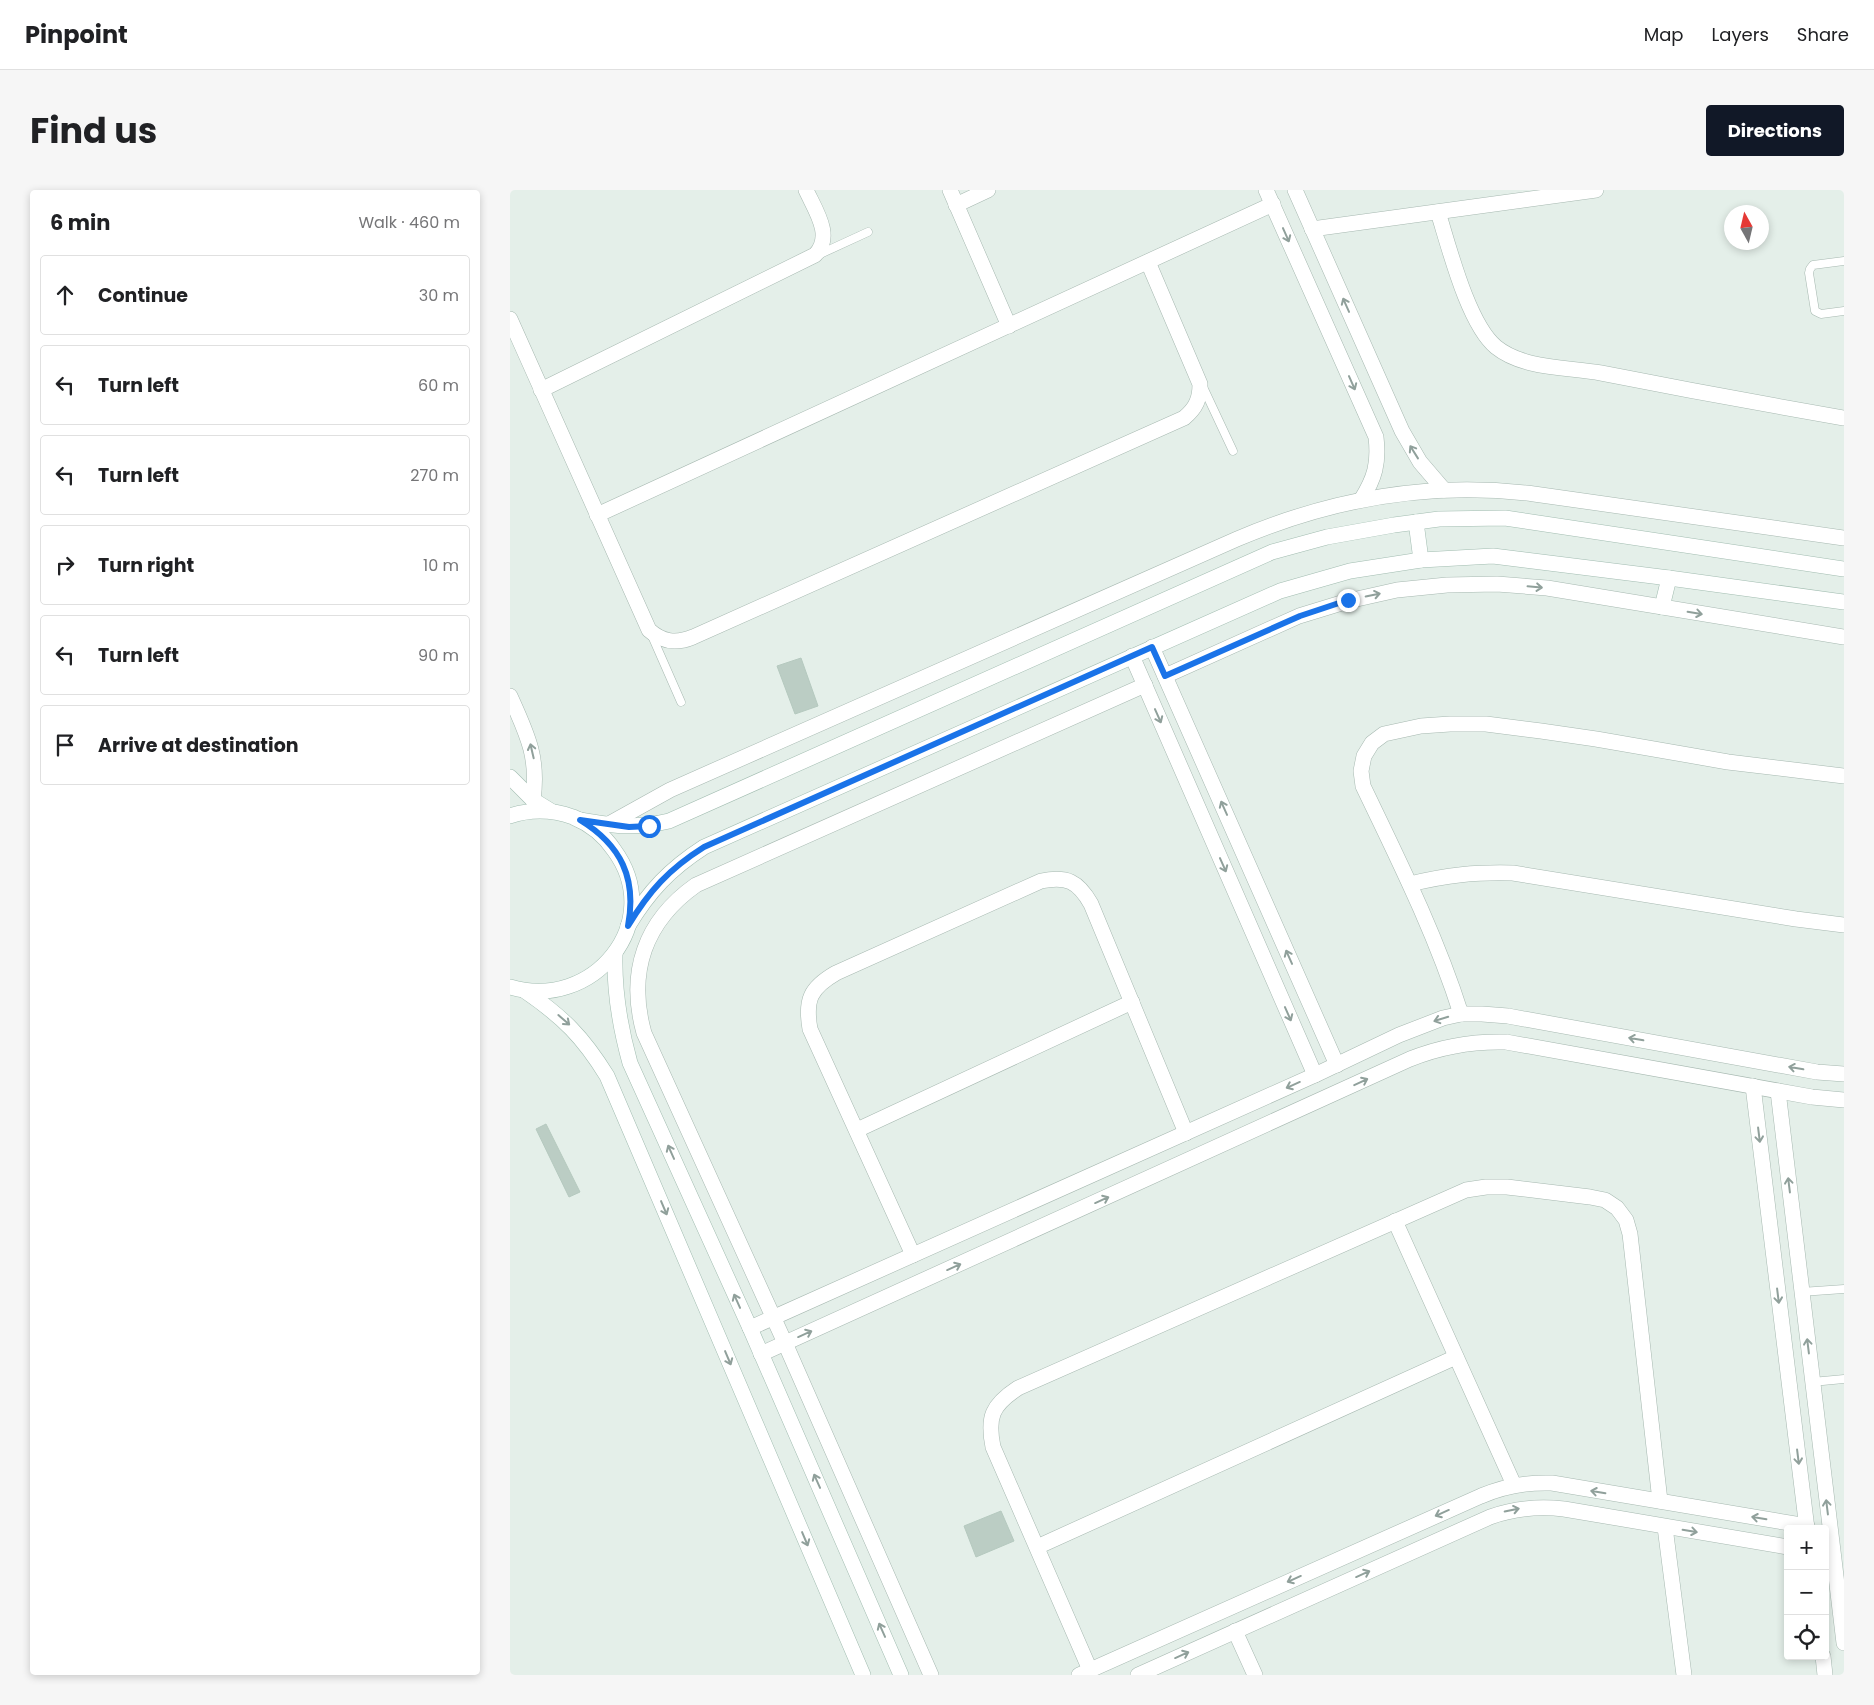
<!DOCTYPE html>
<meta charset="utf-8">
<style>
:root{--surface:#fff;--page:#f6f6f6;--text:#202124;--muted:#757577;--line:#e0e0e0;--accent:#111827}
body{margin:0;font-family:Poppins,sans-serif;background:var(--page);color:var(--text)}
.controls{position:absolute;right:15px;bottom:15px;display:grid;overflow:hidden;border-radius:5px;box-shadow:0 2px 8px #0003}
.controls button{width:45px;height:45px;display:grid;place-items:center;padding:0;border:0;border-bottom:1px solid var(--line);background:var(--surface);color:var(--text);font:25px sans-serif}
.compass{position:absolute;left:1214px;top:15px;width:45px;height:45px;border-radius:50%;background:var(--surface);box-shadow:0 2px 8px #0003;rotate:352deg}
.stop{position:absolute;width:15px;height:15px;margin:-11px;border:4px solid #1a73e8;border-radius:50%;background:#fff}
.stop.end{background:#1a73e8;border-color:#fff;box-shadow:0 1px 5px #0008}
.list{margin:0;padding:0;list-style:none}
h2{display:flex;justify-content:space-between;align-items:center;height:65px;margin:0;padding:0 20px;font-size:21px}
h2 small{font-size:16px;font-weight:400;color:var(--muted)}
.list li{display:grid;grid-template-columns:32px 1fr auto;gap:15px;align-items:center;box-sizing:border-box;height:80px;margin:0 10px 10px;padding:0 10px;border:1px solid var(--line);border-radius:5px}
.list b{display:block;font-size:19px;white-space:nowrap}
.list em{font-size:16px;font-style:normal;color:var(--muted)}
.icon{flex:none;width:28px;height:28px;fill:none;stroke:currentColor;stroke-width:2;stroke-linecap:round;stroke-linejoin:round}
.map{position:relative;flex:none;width:1334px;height:1485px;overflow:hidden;border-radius:5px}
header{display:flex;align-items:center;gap:30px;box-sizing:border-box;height:70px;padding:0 25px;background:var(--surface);border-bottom:1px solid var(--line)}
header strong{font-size:24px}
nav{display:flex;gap:28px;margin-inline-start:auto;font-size:18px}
.intro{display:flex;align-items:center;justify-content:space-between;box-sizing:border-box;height:120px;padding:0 30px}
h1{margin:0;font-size:35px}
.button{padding:12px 22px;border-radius:5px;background:var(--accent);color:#fff;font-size:18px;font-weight:700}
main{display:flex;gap:30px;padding:0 30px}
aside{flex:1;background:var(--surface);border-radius:5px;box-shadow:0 2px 8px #0003}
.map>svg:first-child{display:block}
.building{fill:#bbcdc4;stroke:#b5c9bf}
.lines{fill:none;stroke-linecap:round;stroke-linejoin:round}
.lane-casing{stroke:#a6b8b0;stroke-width:9}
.street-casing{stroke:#a6b8b0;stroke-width:16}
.secondary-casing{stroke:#a1bcb0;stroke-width:16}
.lane{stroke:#fff;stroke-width:8}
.street{stroke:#fff;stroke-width:15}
.secondary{stroke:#fff;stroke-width:15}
.oneway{stroke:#90a09b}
.route{stroke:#1a73e8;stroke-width:6}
</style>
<header>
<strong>Pinpoint</strong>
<nav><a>Map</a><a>Layers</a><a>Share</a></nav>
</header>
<div class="intro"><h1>Find us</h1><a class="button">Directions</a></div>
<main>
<aside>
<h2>6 min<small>Walk · 460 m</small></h2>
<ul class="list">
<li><svg class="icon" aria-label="ahead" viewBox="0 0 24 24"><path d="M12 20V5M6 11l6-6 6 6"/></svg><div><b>Continue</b></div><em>30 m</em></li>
<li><svg class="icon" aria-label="left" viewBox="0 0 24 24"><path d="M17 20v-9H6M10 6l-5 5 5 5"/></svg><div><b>Turn left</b></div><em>60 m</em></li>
<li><svg class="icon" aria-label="left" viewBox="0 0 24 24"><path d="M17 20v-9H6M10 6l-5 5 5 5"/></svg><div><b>Turn left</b></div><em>270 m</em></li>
<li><svg class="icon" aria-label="right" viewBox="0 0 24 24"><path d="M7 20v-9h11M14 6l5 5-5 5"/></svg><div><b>Turn right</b></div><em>10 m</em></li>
<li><svg class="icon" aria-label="left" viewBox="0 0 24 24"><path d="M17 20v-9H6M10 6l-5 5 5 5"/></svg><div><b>Turn left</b></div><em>90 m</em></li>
<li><svg class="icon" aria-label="arrive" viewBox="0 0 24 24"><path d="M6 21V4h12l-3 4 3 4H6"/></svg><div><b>Arrive at destination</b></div></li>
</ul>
</aside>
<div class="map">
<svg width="1334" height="1485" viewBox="0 0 1334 1485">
<rect width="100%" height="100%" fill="#e4efe9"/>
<!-- building -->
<g class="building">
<path d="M 291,468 L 308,516 L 285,524 L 267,476 Z"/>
<path d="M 36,934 L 70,1002 L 59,1007 L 26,939 Z"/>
<path d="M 491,1321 L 504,1351 L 466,1367 L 454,1336 Z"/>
</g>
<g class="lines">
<!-- lane casing -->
<g class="lane-casing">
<g id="lane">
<path d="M 308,65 L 358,42"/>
<path d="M 1334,71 L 1303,75 L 1300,79 L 1299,83 L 1305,121 L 1311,124 L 1334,121"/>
<path d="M 693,197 L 723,261"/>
<path d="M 142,446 L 171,512"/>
<path d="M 1291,1102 L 1334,1099"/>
<path d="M 1302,1192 L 1334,1189"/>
</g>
</g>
<!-- street casing -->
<g class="street-casing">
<g id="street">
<path d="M 440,0 L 499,136"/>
<path d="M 756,0 L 866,247 C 869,273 865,288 851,310"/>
<path d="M 785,0 L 892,241 L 910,272 L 934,300"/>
<path d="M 446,15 L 478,0"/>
<path d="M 928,22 C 939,57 958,134 986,157 C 1013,179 1057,177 1091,183 C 1172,199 1253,214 1334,228"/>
<path d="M 802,39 L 1086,0"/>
<path d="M 0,129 L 139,440 C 152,452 166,454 183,447 L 674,228 C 686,218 690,209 690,194 L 638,72"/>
<path d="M 31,200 L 305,65 C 324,46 305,20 296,0"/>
<path d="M 87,325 L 763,14"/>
<path d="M 642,457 L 827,875"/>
<path d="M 622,466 L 805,885"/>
<path d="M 655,486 L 789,426 L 838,411 L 887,400 L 937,395 L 987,394 L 1037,398 L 1334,447"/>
<path d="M 0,506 C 17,544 29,567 23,610"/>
<path d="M 97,635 L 160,600 L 727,349 C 821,309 922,291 1024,304 L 1334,348"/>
<path d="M 900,694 C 937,685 965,682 1003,683 L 1286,729 L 1334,735"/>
<path d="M 951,824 C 926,745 889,671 853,596 L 851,581 L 854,566 L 862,553 L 874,544 L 911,536 L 940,534 L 976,534 L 1031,541 L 1086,549 L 1218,572 L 1334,586"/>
<path d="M 1243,896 L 1297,1339"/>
<path d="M 1268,901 L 1334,1453"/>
<path d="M 347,940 L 622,812"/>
<path d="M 885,1031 L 1004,1295"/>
<path d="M 403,1065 L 300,839 C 295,810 300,798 326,783 L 531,691 C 557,686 568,691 581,714 L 676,943"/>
<path d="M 240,1138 L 805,885 L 889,845 L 933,828 L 951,824 L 972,824 L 998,826 L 1307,882 L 1334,884"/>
<path d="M 251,1164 L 900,869 C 932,856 961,851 996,852 L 1302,907 L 1334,910"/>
<path d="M 1155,1337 L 1174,1485"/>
<path d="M 527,1357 L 946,1167"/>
<path d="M 725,1441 L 745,1485"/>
<path d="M 1313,1466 L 1315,1485"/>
<path d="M 580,1480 L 483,1257 C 477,1227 482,1215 508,1198 L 956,1000 L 976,997 L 997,997 L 1080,1007 L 1095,1010 L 1107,1018 L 1116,1030 L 1120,1044 L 1150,1311"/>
<path d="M 421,1485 L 275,1153 L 134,843 C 117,782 135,731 186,695 L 635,495"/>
<path d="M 569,1485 L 971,1306 C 995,1296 1016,1292 1042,1293 L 1297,1336"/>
<path d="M 628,1485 L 980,1327 C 1005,1318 1027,1316 1054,1319 L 1278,1357"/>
</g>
</g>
<!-- secondary casing -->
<g class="secondary-casing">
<g id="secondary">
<path d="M 906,332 L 911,370"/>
<path d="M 1152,417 L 1159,388"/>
<path d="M 0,587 L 23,610 L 41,621"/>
<path d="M 0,626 C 21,619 43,620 63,627 C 80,634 94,645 104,660 C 157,732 83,822 0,797"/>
<path d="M 70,630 C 104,636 125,639 159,631 L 762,362 L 817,347 L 884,335 L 929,329 L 995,328 L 1334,379"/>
<path d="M 118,736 C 139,701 160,679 194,657 L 770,401 L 840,381 L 911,370 L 983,366 L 1159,388 L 1334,412"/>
<path d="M 105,764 C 104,801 110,837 120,873 L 240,1138 L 391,1485"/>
<path d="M 15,801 C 53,827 73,847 97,886 L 353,1485"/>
</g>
</g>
<!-- lane -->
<use href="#lane" class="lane"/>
<!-- street -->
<use href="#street" class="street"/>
<!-- secondary -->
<use href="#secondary" class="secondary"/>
</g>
<!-- one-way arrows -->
<defs><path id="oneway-shaft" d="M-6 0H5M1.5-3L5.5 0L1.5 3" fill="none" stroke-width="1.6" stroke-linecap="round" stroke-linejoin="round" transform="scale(1.25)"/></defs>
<g class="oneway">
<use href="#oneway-shaft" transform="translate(776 45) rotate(66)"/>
<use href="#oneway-shaft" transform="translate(836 115) rotate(-114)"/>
<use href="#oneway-shaft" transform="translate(842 193) rotate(66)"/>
<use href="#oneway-shaft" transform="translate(904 262) rotate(-122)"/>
<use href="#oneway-shaft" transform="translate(1025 397) rotate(5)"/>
<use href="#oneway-shaft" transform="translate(863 405) rotate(-12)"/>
<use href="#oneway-shaft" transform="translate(1185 423) rotate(9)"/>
<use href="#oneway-shaft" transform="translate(648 526) rotate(66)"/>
<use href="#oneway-shaft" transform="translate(22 561) rotate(-103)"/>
<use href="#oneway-shaft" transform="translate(714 618) rotate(-114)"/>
<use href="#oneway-shaft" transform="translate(713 675) rotate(66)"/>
<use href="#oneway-shaft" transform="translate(779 767) rotate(-114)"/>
<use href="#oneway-shaft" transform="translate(778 824) rotate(66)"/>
<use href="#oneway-shaft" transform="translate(931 829) rotate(163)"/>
<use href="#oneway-shaft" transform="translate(54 830) rotate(41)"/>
<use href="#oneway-shaft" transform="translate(1126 849) rotate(-170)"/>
<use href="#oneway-shaft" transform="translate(1286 878) rotate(-170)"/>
<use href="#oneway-shaft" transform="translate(851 892) rotate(-25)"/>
<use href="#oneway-shaft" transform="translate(783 895) rotate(156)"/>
<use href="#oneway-shaft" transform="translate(1249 945) rotate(83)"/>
<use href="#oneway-shaft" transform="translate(161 962) rotate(-114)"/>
<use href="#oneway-shaft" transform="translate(1279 995) rotate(-97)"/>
<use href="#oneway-shaft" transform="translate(592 1010) rotate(-24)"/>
<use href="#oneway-shaft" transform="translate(154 1018) rotate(67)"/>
<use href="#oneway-shaft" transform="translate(444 1077) rotate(-24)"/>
<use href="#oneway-shaft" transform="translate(1268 1106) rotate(83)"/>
<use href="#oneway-shaft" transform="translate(227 1111) rotate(-114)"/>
<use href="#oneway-shaft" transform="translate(295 1144) rotate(-24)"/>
<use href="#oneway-shaft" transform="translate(1298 1156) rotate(-97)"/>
<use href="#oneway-shaft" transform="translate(218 1168) rotate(67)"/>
<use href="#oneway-shaft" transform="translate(1288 1267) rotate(83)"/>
<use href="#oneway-shaft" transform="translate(307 1291) rotate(-114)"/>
<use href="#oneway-shaft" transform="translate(1088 1302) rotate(-171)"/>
<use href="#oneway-shaft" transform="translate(1317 1317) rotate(-97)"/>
<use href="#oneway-shaft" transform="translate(1002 1320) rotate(-12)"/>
<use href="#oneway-shaft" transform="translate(932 1323) rotate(156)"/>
<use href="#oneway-shaft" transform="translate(1249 1328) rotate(-171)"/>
<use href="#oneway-shaft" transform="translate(1180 1341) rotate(9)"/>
<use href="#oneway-shaft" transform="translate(295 1349) rotate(67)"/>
<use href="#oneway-shaft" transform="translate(853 1384) rotate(-24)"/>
<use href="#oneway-shaft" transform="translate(784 1389) rotate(156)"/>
<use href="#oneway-shaft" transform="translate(372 1440) rotate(-114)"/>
<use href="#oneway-shaft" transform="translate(672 1465) rotate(-24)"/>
</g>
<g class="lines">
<!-- route -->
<path class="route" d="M 139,636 L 119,637 L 70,630 C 111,655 127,688 118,736 C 139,701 159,679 194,657 L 642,457 L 655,486 L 790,426 L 838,410"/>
</g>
</svg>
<div class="controls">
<button>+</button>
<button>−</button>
<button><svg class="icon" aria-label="locate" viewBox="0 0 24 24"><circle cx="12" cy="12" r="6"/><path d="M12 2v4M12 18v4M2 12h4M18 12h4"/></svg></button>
</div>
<svg class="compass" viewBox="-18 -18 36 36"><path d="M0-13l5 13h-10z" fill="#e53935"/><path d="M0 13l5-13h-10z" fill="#757577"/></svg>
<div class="stop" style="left:139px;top:636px"></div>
<div class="stop end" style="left:838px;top:410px"></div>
</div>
</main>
